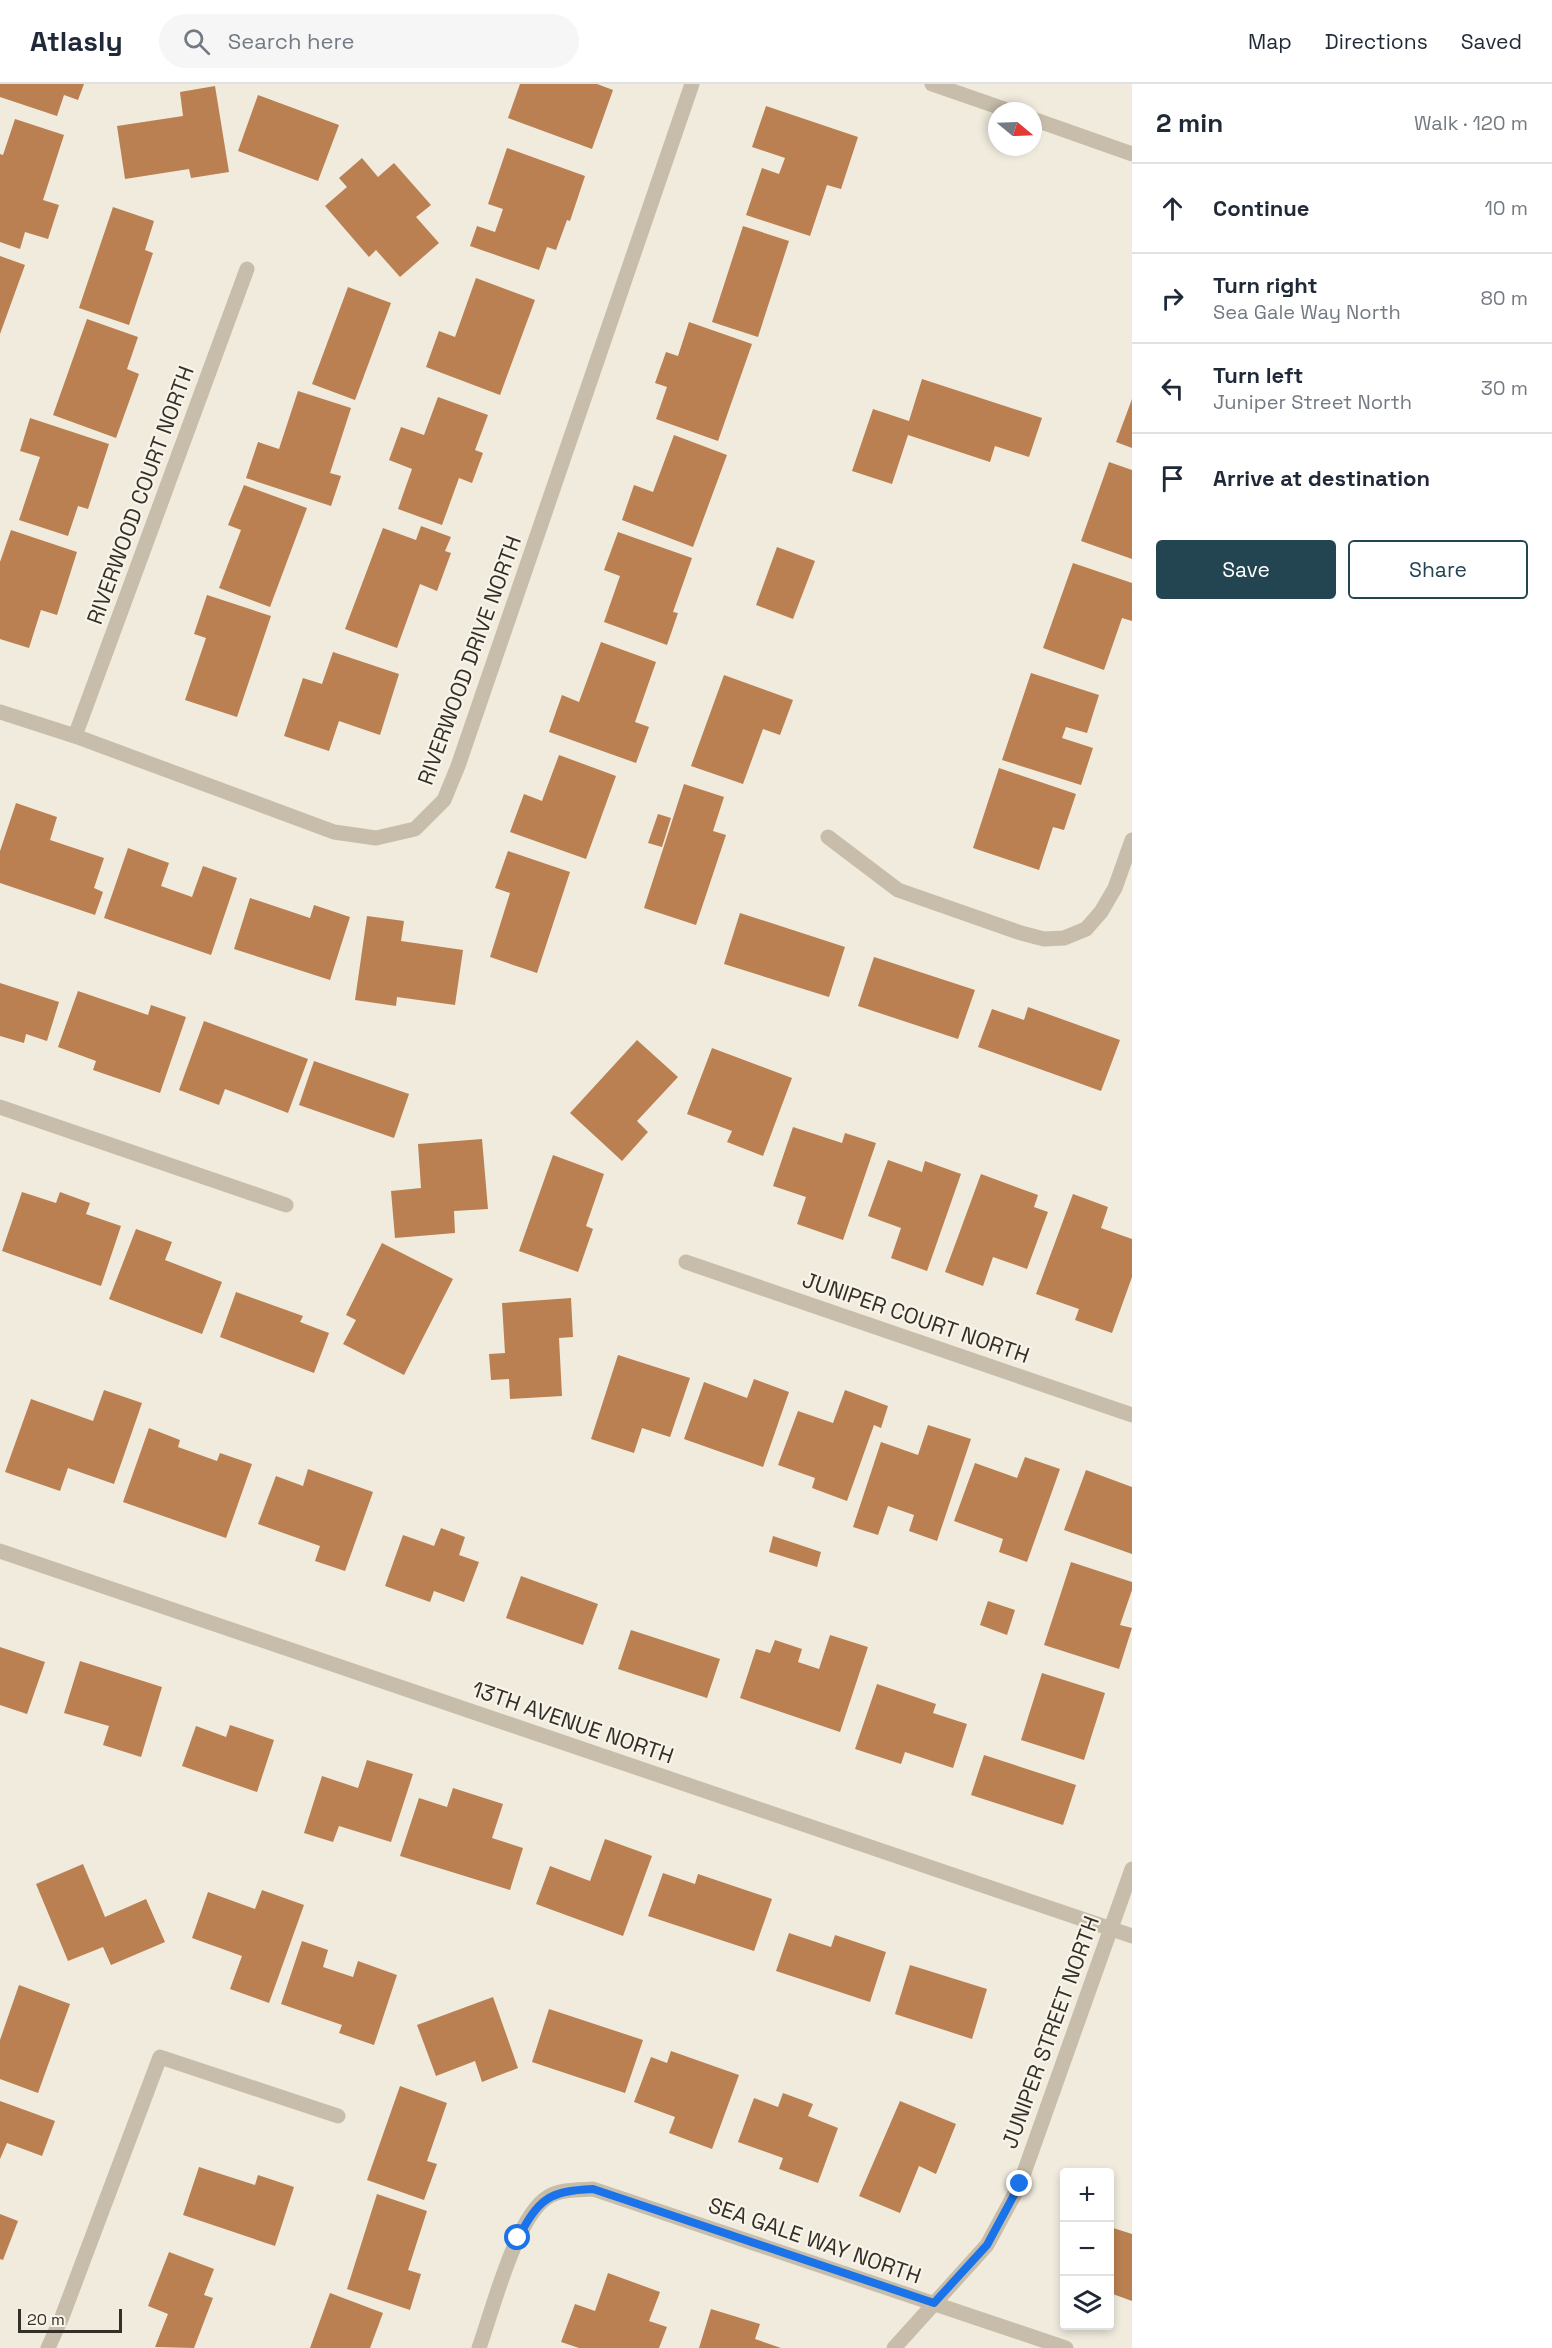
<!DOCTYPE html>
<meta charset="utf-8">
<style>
:root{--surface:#fff;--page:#f6f6f7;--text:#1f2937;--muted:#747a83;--line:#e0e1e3;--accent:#234552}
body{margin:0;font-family:"Space Grotesk",sans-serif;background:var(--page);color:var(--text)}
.controls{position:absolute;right:18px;bottom:18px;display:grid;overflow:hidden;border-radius:6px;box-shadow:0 3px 9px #0003}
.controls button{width:54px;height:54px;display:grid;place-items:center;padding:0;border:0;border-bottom:2px solid var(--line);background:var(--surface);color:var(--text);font:30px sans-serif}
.compass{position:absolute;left:988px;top:18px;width:54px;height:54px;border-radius:50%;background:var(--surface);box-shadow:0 3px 9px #0003;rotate:109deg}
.scale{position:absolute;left:18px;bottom:15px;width:104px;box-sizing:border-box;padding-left:6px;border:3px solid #352f29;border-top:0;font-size:16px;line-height:21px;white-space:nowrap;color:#352f29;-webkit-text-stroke:4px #f8f4e9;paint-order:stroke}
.stop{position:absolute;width:18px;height:18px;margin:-14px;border:4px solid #1a73e8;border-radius:50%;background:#fff}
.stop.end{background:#1a73e8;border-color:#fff;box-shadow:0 2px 6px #0008}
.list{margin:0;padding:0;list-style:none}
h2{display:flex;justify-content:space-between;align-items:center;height:78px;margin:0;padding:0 24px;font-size:26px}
h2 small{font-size:20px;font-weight:400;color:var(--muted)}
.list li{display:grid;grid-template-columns:39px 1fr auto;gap:18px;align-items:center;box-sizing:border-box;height:90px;padding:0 24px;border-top:2px solid var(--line)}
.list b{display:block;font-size:22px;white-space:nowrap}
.list p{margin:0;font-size:20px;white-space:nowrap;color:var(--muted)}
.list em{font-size:20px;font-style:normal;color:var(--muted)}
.actions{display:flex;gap:12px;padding:18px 24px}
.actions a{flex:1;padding:14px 0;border:2px solid var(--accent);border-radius:6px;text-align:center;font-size:21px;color:var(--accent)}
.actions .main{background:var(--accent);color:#fff}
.icon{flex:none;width:33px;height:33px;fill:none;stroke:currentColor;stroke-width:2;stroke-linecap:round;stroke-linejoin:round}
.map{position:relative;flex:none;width:1132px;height:2264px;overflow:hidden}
header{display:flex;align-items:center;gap:36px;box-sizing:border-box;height:84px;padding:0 30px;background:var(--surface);border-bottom:2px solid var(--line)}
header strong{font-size:28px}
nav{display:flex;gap:33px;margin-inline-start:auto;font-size:21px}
.search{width:420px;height:54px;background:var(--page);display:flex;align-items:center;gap:15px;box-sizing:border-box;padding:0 21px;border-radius:33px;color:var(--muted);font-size:22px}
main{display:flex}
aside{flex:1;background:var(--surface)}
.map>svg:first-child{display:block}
.building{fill:#ba8051}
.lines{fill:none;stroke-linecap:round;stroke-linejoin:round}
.street{stroke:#c7bdaa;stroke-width:15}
.route{stroke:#1a73e8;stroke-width:8}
.labels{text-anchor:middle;stroke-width:4.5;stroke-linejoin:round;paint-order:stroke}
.street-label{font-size:22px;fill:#352f29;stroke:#f8f4e9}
</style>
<header>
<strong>Atlasly</strong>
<div class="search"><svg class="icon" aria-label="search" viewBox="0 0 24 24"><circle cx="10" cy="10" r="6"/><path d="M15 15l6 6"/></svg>Search here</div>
<nav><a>Map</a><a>Directions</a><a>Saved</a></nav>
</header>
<main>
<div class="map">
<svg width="1132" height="2264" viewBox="0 0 1132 2264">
<rect width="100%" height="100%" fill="#f0ebdd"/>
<!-- building -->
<g class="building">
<path d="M 0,0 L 84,0 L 78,16 L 64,11 L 57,32 L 0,13 Z"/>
<path d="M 520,0 L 597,0 L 613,6 L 592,65 L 508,34 Z"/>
<path d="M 215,2 L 229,88 L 191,94 L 189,85 L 125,95 L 117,42 L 183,32 L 180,8 Z"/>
<path d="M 258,11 L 339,41 L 318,97 L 238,67 Z"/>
<path d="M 766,22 L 858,53 L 841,105 L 827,101 L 810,152 L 746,131 L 762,84 L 779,90 L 785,74 L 752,63 Z"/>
<path d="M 15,35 L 64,51 L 43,116 L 59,121 L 48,155 L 25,148 L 20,165 L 0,158 L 0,70 L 3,71 Z"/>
<path d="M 507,64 L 585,92 L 570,137 L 567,136 L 556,166 L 547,163 L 539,186 L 470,162 L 477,142 L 495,148 L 503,125 L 488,120 Z"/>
<path d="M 362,74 L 378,93 L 394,79 L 431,121 L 416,133 L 439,159 L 400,193 L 376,166 L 369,173 L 325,122 L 347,103 L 339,94 Z"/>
<path d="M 113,123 L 154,137 L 145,166 L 153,169 L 129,241 L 79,224 Z"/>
<path d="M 743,142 L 789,157 L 758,253 L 712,238 Z"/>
<path d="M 0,172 L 25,181 L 0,250 Z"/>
<path d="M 476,194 L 535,216 L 500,311 L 426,283 L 439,247 L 455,253 Z"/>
<path d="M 348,203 L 391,219 L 355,316 L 312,300 Z"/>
<path d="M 87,235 L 138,253 L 127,285 L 139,290 L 116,354 L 53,331 Z"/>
<path d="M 689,238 L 752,260 L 718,357 L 656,335 L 667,303 L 655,299 L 666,268 L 678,272 Z"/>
<path d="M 922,295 L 1042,334 L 1029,373 L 995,362 L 990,378 L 908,351 L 892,400 L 852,387 L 873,325 L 909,337 Z"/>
<path d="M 298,307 L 351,324 L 330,389 L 341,392 L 331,422 L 246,394 L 258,358 L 279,365 Z"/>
<path d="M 438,313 L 488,331 L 475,366 L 483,369 L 472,399 L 459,394 L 442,441 L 398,425 L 412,385 L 389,376 L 401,343 L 424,351 Z"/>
<path d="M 1132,315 L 1132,364 L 1116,358 Z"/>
<path d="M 30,334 L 109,360 L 88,425 L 78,422 L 68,452 L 19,436 L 40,373 L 20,367 Z"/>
<path d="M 674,351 L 727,371 L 693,463 L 622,436 L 634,401 L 653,408 Z"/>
<path d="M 1109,378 L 1132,386 L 1132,475 L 1081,457 Z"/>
<path d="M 244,401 L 307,424 L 270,523 L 219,504 L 241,446 L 228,441 Z"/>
<path d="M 421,442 L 451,453 L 445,467 L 451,469 L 437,507 L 420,500 L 397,564 L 345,545 L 383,444 L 416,456 Z"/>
<path d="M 11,446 L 77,468 L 57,531 L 41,526 L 29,564 L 0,555 L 0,478 Z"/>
<path d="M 618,448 L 692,474 L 673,528 L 678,529 L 667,561 L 604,538 L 620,492 L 604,486 Z"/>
<path d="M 777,463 L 815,477 L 793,535 L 756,521 Z"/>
<path d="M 1073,479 L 1132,499 L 1132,537 L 1122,534 L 1104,586 L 1043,564 Z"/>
<path d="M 207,511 L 271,532 L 237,633 L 185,616 L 206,554 L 194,550 Z"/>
<path d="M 601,558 L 656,578 L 635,638 L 649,643 L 636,679 L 549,648 L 562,611 L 579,618 Z"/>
<path d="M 333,568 L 399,590 L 380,651 L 339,637 L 329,667 L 284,652 L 303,594 L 322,600 Z"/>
<path d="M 1031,589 L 1099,611 L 1087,649 L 1066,643 L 1062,654 L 1093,664 L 1081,701 L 1002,676 Z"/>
<path d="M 724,591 L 793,616 L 780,651 L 763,645 L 743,700 L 691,682 Z"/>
<path d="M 559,671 L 616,692 L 586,775 L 510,748 L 524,710 L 542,717 Z"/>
<path d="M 999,684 L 1076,710 L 1064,746 L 1053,743 L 1039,786 L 973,764 Z"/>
<path d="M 684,700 L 724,713 L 713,747 L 726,751 L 696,841 L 644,824 Z"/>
<path d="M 16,719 L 57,733 L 50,756 L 104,774 L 94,804 L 103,808 L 95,831 L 0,799 L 0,767 Z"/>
<path d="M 658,730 L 671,734 L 662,763 L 648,759 Z"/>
<path d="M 128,764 L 169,779 L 161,802 L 192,813 L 203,782 L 237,794 L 211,871 L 104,834 Z"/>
<path d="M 508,767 L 570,788 L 537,889 L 490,873 L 510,809 L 495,804 Z"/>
<path d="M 250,814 L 310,834 L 314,821 L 350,833 L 330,896 L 234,865 Z"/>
<path d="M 740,829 L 845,863 L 829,913 L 724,880 Z"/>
<path d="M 367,832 L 404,837 L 401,857 L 463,866 L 455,921 L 397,913 L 396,922 L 355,916 Z"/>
<path d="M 874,873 L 975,906 L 958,955 L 858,922 Z"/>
<path d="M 0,899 L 59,918 L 47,957 L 26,950 L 24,959 L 0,952 Z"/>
<path d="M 78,907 L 148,931 L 151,921 L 186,933 L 160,1009 L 93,986 L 96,977 L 58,963 Z"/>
<path d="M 1028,923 L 1120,956 L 1101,1007 L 978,963 L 992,925 L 1024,936 Z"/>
<path d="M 204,937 L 308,975 L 288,1029 L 225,1005 L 219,1021 L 179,1006 Z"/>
<path d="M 637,956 L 678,993 L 637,1037 L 648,1048 L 622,1077 L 570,1029 Z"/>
<path d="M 712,964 L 792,994 L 763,1072 L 727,1058 L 732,1047 L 687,1030 Z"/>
<path d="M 314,977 L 409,1010 L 394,1054 L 299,1021 Z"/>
<path d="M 793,1043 L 842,1059 L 845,1049 L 876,1059 L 843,1156 L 797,1140 L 806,1113 L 773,1102 Z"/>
<path d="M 482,1055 L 488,1125 L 454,1127 L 455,1149 L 395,1154 L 391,1107 L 421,1104 L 418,1060 Z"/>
<path d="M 553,1071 L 604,1090 L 586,1142 L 593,1145 L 578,1188 L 519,1167 Z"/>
<path d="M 888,1076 L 922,1088 L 925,1077 L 961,1090 L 927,1187 L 891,1174 L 901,1144 L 868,1132 Z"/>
<path d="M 981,1090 L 1038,1111 L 1034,1123 L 1048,1128 L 1027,1185 L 993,1173 L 983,1202 L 945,1188 Z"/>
<path d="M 22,1108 L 56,1119 L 60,1108 L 90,1119 L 86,1130 L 121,1142 L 101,1202 L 2,1167 Z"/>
<path d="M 1073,1110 L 1108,1123 L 1101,1144 L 1132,1155 L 1132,1193 L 1112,1249 L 1075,1236 L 1079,1225 L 1036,1210 Z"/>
<path d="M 136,1145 L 172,1158 L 165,1176 L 222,1198 L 202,1250 L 109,1215 Z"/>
<path d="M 382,1159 L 453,1195 L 404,1291 L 343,1260 L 356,1236 L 346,1231 Z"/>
<path d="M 236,1208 L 303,1232 L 300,1238 L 329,1249 L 314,1289 L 220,1253 Z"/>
<path d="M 571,1214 L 573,1253 L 559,1254 L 562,1312 L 510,1315 L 509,1295 L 491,1296 L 489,1270 L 505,1269 L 502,1219 Z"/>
<path d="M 618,1271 L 690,1294 L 670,1353 L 642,1344 L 634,1369 L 591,1355 Z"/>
<path d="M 754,1295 L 789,1308 L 763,1383 L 684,1355 L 704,1298 L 747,1314 Z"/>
<path d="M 104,1306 L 142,1319 L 114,1400 L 68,1384 L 60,1407 L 5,1388 L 31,1315 L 93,1337 Z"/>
<path d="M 845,1306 L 888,1322 L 881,1344 L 874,1341 L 847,1417 L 812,1404 L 815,1394 L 778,1381 L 798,1327 L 833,1339 Z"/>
<path d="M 928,1341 L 971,1355 L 937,1457 L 909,1447 L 914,1431 L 888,1422 L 878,1451 L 853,1443 L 881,1358 L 918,1371 Z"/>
<path d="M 149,1344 L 180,1356 L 178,1363 L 217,1377 L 220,1369 L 252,1380 L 226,1454 L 123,1418 Z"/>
<path d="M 1025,1373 L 1060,1385 L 1027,1478 L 999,1468 L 1003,1455 L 954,1437 L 975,1379 L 1017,1394 Z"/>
<path d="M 308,1385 L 373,1408 L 345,1487 L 315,1477 L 320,1462 L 258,1440 L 276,1392 L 303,1402 Z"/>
<path d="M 1086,1386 L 1132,1403 L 1132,1470 L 1064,1446 Z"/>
<path d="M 441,1444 L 465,1453 L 459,1471 L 479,1478 L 464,1518 L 434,1507 L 430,1518 L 385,1502 L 403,1451 L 434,1462 Z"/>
<path d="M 773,1452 L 821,1468 L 817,1483 L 769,1468 Z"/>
<path d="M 1071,1478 L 1132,1498 L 1132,1506 L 1120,1541 L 1132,1544 L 1119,1585 L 1044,1561 Z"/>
<path d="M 521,1492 L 598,1520 L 583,1561 L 506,1534 Z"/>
<path d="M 988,1517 L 1015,1526 L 1007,1551 L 980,1541 Z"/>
<path d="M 631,1546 L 720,1575 L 707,1614 L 618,1585 Z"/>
<path d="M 830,1551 L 868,1563 L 840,1648 L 740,1614 L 756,1565 L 770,1569 L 775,1556 L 802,1565 L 798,1578 L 819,1585 Z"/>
<path d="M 0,1563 L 45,1578 L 27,1630 L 0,1621 Z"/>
<path d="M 80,1577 L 162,1603 L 141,1673 L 103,1661 L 109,1642 L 64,1629 Z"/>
<path d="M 1042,1589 L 1105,1609 L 1084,1676 L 1021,1656 Z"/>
<path d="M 877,1600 L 936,1620 L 933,1629 L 967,1640 L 953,1684 L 905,1668 L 901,1680 L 855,1665 Z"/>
<path d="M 230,1641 L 274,1656 L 257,1708 L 182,1682 L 196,1642 L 226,1653 Z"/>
<path d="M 984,1671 L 1076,1701 L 1063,1741 L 971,1711 Z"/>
<path d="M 367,1676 L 413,1690 L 391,1758 L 339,1742 L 333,1758 L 304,1749 L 322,1692 L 358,1704 Z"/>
<path d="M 453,1704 L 503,1720 L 492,1754 L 523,1764 L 510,1806 L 400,1772 L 419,1714 L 447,1723 Z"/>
<path d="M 605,1755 L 652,1772 L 623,1852 L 536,1820 L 550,1782 L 590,1797 Z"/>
<path d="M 83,1780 L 105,1833 L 146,1815 L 165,1858 L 111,1881 L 103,1863 L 68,1877 L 36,1800 Z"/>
<path d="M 663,1789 L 695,1800 L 698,1790 L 772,1815 L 754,1867 L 648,1832 Z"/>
<path d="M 262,1806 L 304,1821 L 269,1919 L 230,1905 L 242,1872 L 192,1854 L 208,1808 L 255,1825 Z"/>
<path d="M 789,1849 L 831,1863 L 835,1851 L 886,1868 L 870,1918 L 776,1887 Z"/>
<path d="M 302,1857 L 328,1866 L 323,1883 L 353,1893 L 358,1877 L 397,1891 L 374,1961 L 339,1949 L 342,1941 L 281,1920 Z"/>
<path d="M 910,1881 L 987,1905 L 972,1955 L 895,1930 Z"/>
<path d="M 19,1901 L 70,1920 L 38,2009 L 0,1995 L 0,1956 Z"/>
<path d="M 493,1913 L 518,1984 L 482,1998 L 475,1977 L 436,1992 L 417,1941 Z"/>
<path d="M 549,1925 L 643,1956 L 625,2009 L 532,1978 Z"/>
<path d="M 671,1967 L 739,1991 L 712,2065 L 669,2049 L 675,2033 L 634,2018 L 651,1973 L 667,1979 Z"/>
<path d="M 400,2002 L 447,2019 L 427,2077 L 437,2080 L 424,2116 L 367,2096 Z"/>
<path d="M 783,2009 L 813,2020 L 808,2032 L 838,2044 L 818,2099 L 779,2085 L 783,2074 L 738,2058 L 754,2014 L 778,2023 Z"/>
<path d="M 0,2017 L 55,2037 L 42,2072 L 7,2059 L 0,2075 Z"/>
<path d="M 900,2017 L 956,2040 L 936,2090 L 919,2082 L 900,2129 L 859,2112 Z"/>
<path d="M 199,2083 L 255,2101 L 258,2091 L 294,2103 L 275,2162 L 183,2131 Z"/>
<path d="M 377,2110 L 427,2127 L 408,2186 L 421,2190 L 410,2226 L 347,2205 Z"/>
<path d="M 0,2130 L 18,2137 L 3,2176 L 0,2175 Z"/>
<path d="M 1110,2143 L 1132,2150 L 1132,2217 L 1110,2209 Z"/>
<path d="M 169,2168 L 214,2185 L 204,2211 L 213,2214 L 194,2264 L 155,2263 L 168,2230 L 148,2222 Z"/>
<path d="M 608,2189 L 660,2208 L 649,2237 L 667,2243 L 659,2264 L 579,2264 L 561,2258 L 575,2220 L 595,2227 Z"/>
<path d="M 330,2209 L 383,2229 L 370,2264 L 310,2264 Z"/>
<path d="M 711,2225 L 760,2240 L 755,2255 L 781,2264 L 699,2264 Z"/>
</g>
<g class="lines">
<!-- street -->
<g class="street">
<path d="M 932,0 L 1010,27"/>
<path d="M 1033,35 L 1132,70"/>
<path d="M 0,628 L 75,652 L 334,748 L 376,754 L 415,745 L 444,716 L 458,682 L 692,0"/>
<path d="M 75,652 L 247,185"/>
<path d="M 828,753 L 898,806 L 1021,849 L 1044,855 L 1064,854 L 1086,845 L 1101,828 L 1115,804 L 1132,756"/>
<path d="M 0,1023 L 286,1121"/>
<path d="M 686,1178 L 1132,1331"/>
<path d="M 0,1467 L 1132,1852"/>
<path d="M 48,2264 L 62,2233 L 160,1973 L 338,2032"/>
<path d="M 479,2264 C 492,2228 516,2132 548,2113 C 560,2105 579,2106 593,2105 L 1066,2264"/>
<path d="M 894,2264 L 987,2161 L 1020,2100 L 1132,1785"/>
</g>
</g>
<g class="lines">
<!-- route -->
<path class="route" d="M 518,2154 C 539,2115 548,2107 593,2105 L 934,2219 L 987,2161 L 1020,2100"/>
</g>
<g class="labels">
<!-- street labels -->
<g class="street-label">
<text transform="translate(140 411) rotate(-70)" y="8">RIVERWOOD COURT NORTH</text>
<text transform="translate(469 576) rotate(-70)" y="8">RIVERWOOD DRIVE NORTH</text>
<text transform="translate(916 1233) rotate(19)" y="8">JUNIPER COURT NORTH</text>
<text transform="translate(573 1638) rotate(19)" y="8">13TH AVENUE NORTH</text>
<text transform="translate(1050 1948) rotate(-70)" y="8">JUNIPER STREET NORTH</text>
<text transform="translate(815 2156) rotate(19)" y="8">SEA GALE WAY NORTH</text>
</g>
</g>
</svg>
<div class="controls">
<button>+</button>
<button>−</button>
<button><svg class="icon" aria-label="layers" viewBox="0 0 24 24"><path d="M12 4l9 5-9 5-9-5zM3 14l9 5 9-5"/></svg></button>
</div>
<svg class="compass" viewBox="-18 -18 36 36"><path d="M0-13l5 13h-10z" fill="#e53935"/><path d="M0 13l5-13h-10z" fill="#747a83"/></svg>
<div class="scale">20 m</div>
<div class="stop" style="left:518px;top:2154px"></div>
<div class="stop end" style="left:1020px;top:2100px"></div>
</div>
<aside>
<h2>2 min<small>Walk · 120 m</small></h2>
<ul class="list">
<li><svg class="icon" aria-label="ahead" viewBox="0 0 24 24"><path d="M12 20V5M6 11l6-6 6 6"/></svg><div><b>Continue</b></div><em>10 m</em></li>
<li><svg class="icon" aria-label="right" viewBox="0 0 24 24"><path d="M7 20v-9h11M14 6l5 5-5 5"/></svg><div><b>Turn right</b><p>Sea Gale Way North</p></div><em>80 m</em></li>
<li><svg class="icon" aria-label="left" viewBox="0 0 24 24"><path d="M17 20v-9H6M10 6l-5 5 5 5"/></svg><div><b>Turn left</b><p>Juniper Street North</p></div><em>30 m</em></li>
<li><svg class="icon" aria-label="arrive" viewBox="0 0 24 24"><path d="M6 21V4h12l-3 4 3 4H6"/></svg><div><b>Arrive at destination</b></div></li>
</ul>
<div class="actions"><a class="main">Save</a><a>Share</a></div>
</aside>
</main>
